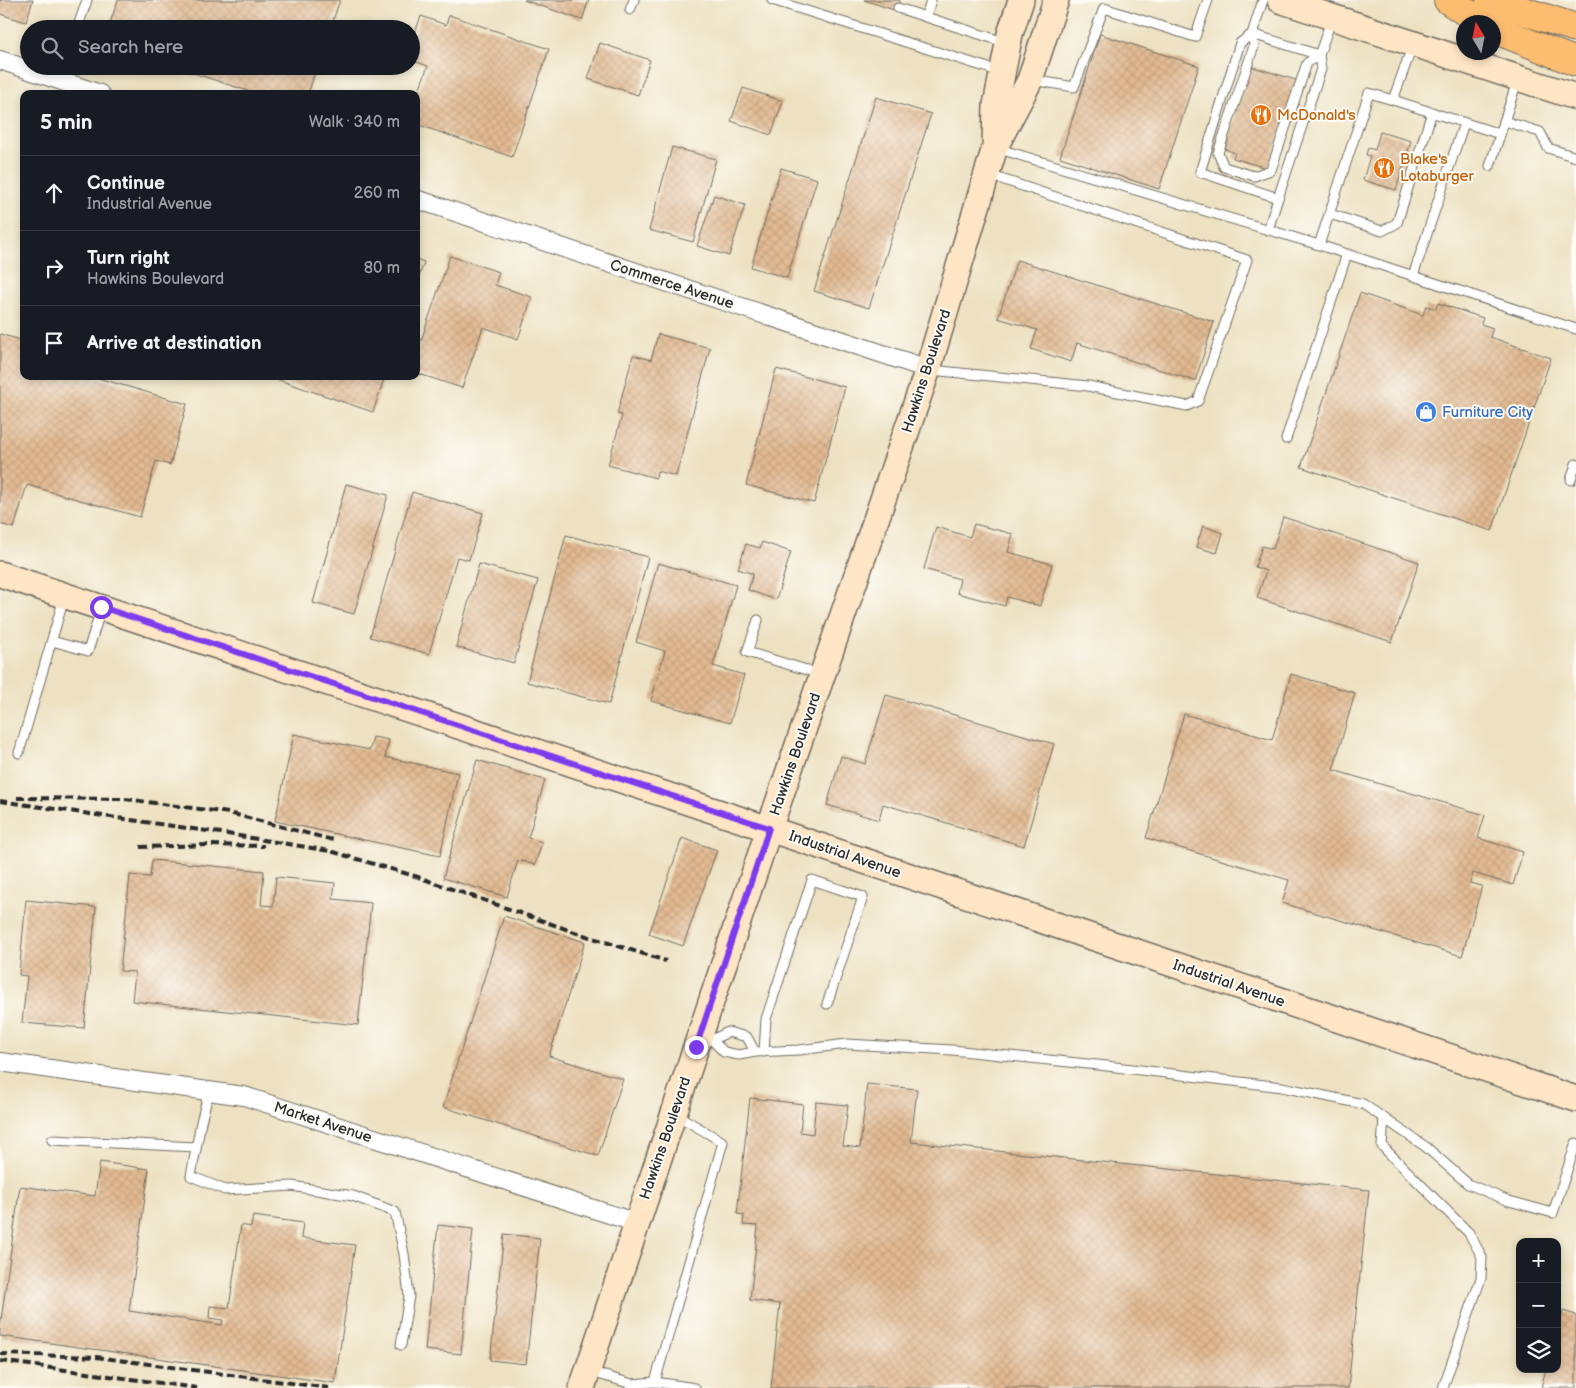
<!DOCTYPE html>
<meta charset="utf-8">
<style>
:root{--surface:#171b24;--page:#242831;--text:#f1f3f6;--muted:#9ea1a6;--line:#363941}
body{margin:0;font-family:"Balsamiq Sans",sans-serif;background:var(--page);color:var(--text)}
.controls{position:absolute;right:15px;bottom:15px;display:grid;overflow:hidden;border-radius:10px;box-shadow:0 2px 8px #0003}
.controls button{width:45px;height:45px;display:grid;place-items:center;padding:0;border:0;border-bottom:1px solid var(--line);background:var(--surface);color:var(--text);font:25px sans-serif}
.compass{position:absolute;left:1456px;top:15px;width:45px;height:45px;border-radius:50%;background:var(--surface);box-shadow:0 2px 8px #0003;rotate:350deg}
.stop{position:absolute;width:15px;height:15px;margin:-11px;border:4px solid #7c3aed;border-radius:50%;background:#fff}
.stop.end{background:#7c3aed;border-color:#fff;box-shadow:0 1px 5px #0008}
.list{margin:0;padding:0;list-style:none}
h2{display:flex;justify-content:space-between;align-items:center;height:65px;margin:0;padding:0 20px;font-size:21px}
h2 small{font-size:16px;font-weight:400;color:var(--muted)}
.list li{display:grid;grid-template-columns:32px 1fr auto;gap:15px;align-items:center;box-sizing:border-box;height:75px;padding:0 20px;border-top:1px solid var(--line)}
.list b{display:block;font-size:19px;white-space:nowrap}
.list p{margin:0;font-size:16px;white-space:nowrap;color:var(--muted)}
.list em{font-size:16px;font-style:normal;color:var(--muted)}
.icon{flex:none;width:28px;height:28px;fill:none;stroke:currentColor;stroke-width:2;stroke-linecap:round;stroke-linejoin:round}
.map{position:relative;flex:none;width:1576px;height:1388px;overflow:hidden}
.search{position:absolute;background:var(--surface);box-shadow:0 2px 8px #0003;left:20px;top:20px;width:400px;height:55px;display:flex;align-items:center;gap:12px;box-sizing:border-box;padding:0 18px;border-radius:28px;color:var(--muted);font-size:19px}
.panel{position:absolute;background:var(--surface);box-shadow:0 2px 8px #0003;left:20px;top:90px;width:400px;height:290px;border-radius:10px}
.map>svg:first-child{display:block}
.building{fill:url(#building-cross-hatch)}
.lines{fill:none;stroke-linecap:round;stroke-linejoin:round}
.lane-casing{stroke:#6f6b60;stroke-width:11}
.street-casing{stroke:#6f6b60;stroke-width:20}
.secondary-casing{stroke:#6f6b60;stroke-width:28}
.highway-casing{stroke:#6f6b60;stroke-width:30}
.lane{stroke:#fff;stroke-width:9}
.street{stroke:#fff;stroke-width:18}
.secondary{stroke:#fee5c5;stroke-width:25}
.highway{stroke:#fcbd6f;stroke-width:28}
.rail{stroke:#2b2b2b;stroke-width:4;stroke-dasharray:8 4;stroke-linecap:butt}
.route{stroke:#7c3aed;stroke-width:6}
.labels{text-anchor:middle;stroke-width:4;stroke-linejoin:round;paint-order:stroke}
.food-label{font-size:15px;fill:#c56008;stroke:#fdfcf7;text-anchor:start}
.street-label{font-size:15px;fill:#2b2b2b;stroke:#fdfcf7}
.shop-label{font-size:15px;fill:#366cbe;stroke:#fdfcf7;text-anchor:start}
</style>
<div class="map">
<svg width="1576" height="1388" viewBox="0 0 1576 1388">
<defs>
<pattern id="building-cross-hatch" width="8" height="8" patternUnits="userSpaceOnUse" patternTransform="scale(1.25)"><rect width="8" height="8" fill="#e2ba92"/><path d="M0 0l8 8M0 8l8-8" fill="none" stroke="#c2a07e"/></pattern>
</defs>
<rect width="100%" height="100%" fill="#fdfcf7"/>
<filter id="ink" filterUnits="userSpaceOnUse"><feTurbulence type="fractalNoise" baseFrequency=".02" numOctaves="2"/><feDisplacementMap in="SourceGraphic" scale="10" xChannelSelector="R" yChannelSelector="G"/><feConvolveMatrix kernelMatrix="1 2 1 2 8 2 1 2 1" color-interpolation-filters="sRGB"/></filter>
<filter id="wash" filterUnits="userSpaceOnUse"><feTurbulence type="fractalNoise" baseFrequency=".0096" numOctaves="4" result="noise"/><feDisplacementMap in="SourceGraphic" scale="20" xChannelSelector="R" yChannelSelector="G"/><feGaussianBlur stdDeviation="1.12" result="paint"/><feColorMatrix in="noise" values="0 0 0 0 0 0 0 0 0 0 0 0 0 0 0 0 0 1.4 0 .05"/><feComposite in="paint" operator="in"/></filter>
<g filter="url(#wash)">
<rect width="100%" height="100%" fill="#ede1c1"/>
<g id="blocks">
<!-- building -->
<g class="building">
<path d="M 0,0 L 33,0 L 26,22 L 0,14 Z"/>
<path d="M 118,0 L 340,0 L 330,29 L 108,29 Z"/>
<path d="M 524,0 L 589,0 L 582,20 Z"/>
<path d="M 864,0 L 900,0 L 897,11 Z"/>
<path d="M 449,15 L 549,49 L 512,157 L 416,124 L 416,98 L 428,66 L 411,60 L 411,44 L 421,16 L 446,25 Z"/>
<path d="M 1100,34 L 1199,66 L 1159,189 L 1060,157 Z"/>
<path d="M 600,43 L 650,60 L 638,95 L 588,79 Z"/>
<path d="M 317,66 L 308,94 L 257,94 L 175,67 Z"/>
<path d="M 1250,66 L 1296,80 L 1269,169 L 1233,158 L 1235,153 L 1225,149 Z"/>
<path d="M 743,88 L 783,101 L 771,135 L 731,121 Z"/>
<path d="M 876,97 L 931,114 L 869,308 L 814,291 Z"/>
<path d="M 1380,132 L 1411,141 L 1396,190 L 1363,180 L 1370,156 L 1366,155 L 1368,148 L 1375,150 Z"/>
<path d="M 672,147 L 716,159 L 693,242 L 649,230 Z"/>
<path d="M 781,168 L 817,179 L 787,278 L 751,267 Z"/>
<path d="M 714,195 L 745,205 L 729,256 L 697,246 Z"/>
<path d="M 450,256 L 499,272 L 495,285 L 532,297 L 518,339 L 483,327 L 462,388 L 416,373 L 416,355 Z"/>
<path d="M 416,259 L 424,262 L 417,283 L 416,283 Z"/>
<path d="M 1017,260 L 1214,322 L 1195,381 L 1077,343 L 1071,362 L 1031,349 L 1037,330 L 998,318 Z"/>
<path d="M 1360,293 L 1423,315 L 1426,306 L 1436,309 L 1438,303 L 1483,318 L 1481,324 L 1493,328 L 1490,337 L 1551,358 L 1492,531 L 1301,467 Z"/>
<path d="M 0,334 L 24,341 L 24,376 L 91,376 L 187,404 L 170,465 L 156,461 L 140,517 L 27,485 L 14,528 L 0,524 Z"/>
<path d="M 658,334 L 710,348 L 676,476 L 657,471 L 656,478 L 608,465 L 622,415 L 617,414 L 633,355 L 651,360 Z"/>
<path d="M 776,369 L 845,387 L 814,503 L 746,485 Z"/>
<path d="M 267,376 L 385,376 L 373,412 Z"/>
<path d="M 346,484 L 388,495 L 354,614 L 313,603 Z"/>
<path d="M 412,492 L 483,513 L 469,560 L 457,557 L 429,654 L 370,637 Z"/>
<path d="M 1283,517 L 1419,562 L 1392,642 L 1257,598 L 1266,571 L 1255,567 L 1262,546 L 1273,549 Z"/>
<path d="M 974,524 L 1013,534 L 1008,552 L 1052,564 L 1040,606 L 1007,597 L 1005,606 L 957,593 L 960,579 L 924,569 L 936,527 L 970,537 Z"/>
<path d="M 1203,526 L 1223,533 L 1217,553 L 1196,547 Z"/>
<path d="M 566,535 L 648,557 L 609,704 L 527,682 Z"/>
<path d="M 762,542 L 791,552 L 776,600 L 748,590 L 753,574 L 738,569 L 746,544 L 760,548 Z"/>
<path d="M 658,563 L 736,585 L 713,666 L 744,675 L 730,723 L 651,701 L 665,651 L 636,642 Z"/>
<path d="M 479,564 L 538,580 L 514,663 L 456,647 Z"/>
<path d="M 1291,674 L 1355,693 L 1333,770 L 1485,815 L 1478,838 L 1523,852 L 1513,885 L 1473,873 L 1470,883 L 1482,886 L 1462,956 L 1282,903 L 1289,880 L 1146,838 L 1184,714 L 1272,740 Z"/>
<path d="M 886,695 L 1054,744 L 1024,846 L 883,804 L 879,820 L 827,805 L 841,756 L 865,764 Z"/>
<path d="M 294,734 L 370,750 L 373,737 L 389,740 L 385,757 L 458,773 L 440,856 L 275,821 Z"/>
<path d="M 477,760 L 545,780 L 528,838 L 542,842 L 535,865 L 518,860 L 507,897 L 443,878 Z"/>
<path d="M 682,838 L 717,850 L 683,946 L 649,934 Z"/>
<path d="M 152,860 L 264,871 L 261,905 L 273,906 L 276,877 L 335,883 L 333,899 L 371,903 L 358,1025 L 132,1001 L 135,972 L 120,971 L 130,875 L 150,877 Z"/>
<path d="M 26,900 L 96,907 L 84,1028 L 22,1023 L 27,976 L 19,975 Z"/>
<path d="M 504,916 L 585,942 L 549,1056 L 623,1079 L 598,1156 L 443,1107 Z"/>
<path d="M 867,1084 L 917,1089 L 911,1142 L 1369,1190 L 1348,1388 L 771,1388 L 780,1304 L 750,1300 L 758,1226 L 743,1225 L 744,1215 L 737,1214 L 750,1098 L 803,1104 L 800,1132 L 813,1134 L 816,1102 L 848,1105 L 843,1146 L 860,1148 Z"/>
<path d="M 100,1162 L 149,1169 L 129,1311 L 222,1325 L 223,1320 L 209,1318 L 210,1306 L 229,1308 L 241,1225 L 251,1227 L 253,1216 L 303,1223 L 301,1238 L 355,1245 L 335,1383 L 0,1336 L 0,1327 L 20,1186 L 95,1196 Z"/>
<path d="M 438,1225 L 473,1229 L 461,1354 L 425,1350 Z"/>
<path d="M 504,1234 L 540,1238 L 526,1364 L 490,1360 Z"/>
<path d="M 1563,1311 L 1576,1315 L 1576,1388 L 1541,1388 L 1546,1369 L 1557,1369 L 1557,1332 Z"/>
</g>
</g>
</g>
<g filter="url(#ink)">
<use href="#blocks" fill-opacity="0" stroke="#6f6b60" stroke-width="1"/>
<g class="lines">
<!-- lane casing -->
<g class="lane-casing">
<g id="lane">
<path d="M 772,0 L 1001,72"/>
<path d="M 1263,0 L 1252,34 L 1240,43 L 1200,172 L 1278,198 L 1321,69 L 1319,55 L 1332,18"/>
<path d="M 898,8 L 1007,43"/>
<path d="M 630,10 L 634,0"/>
<path d="M 926,17 L 931,0"/>
<path d="M 77,29 L 87,0"/>
<path d="M 1252,34 L 1319,55 L 1307,63 L 1271,170 L 1254,176 L 1224,167 L 1218,153 L 1254,46 Z"/>
<path d="M 1413,44 L 1393,100 L 1369,93 L 1319,245 L 1576,329"/>
<path d="M 58,80 L 63,66"/>
<path d="M 1033,80 L 1074,87 L 1104,8 L 1195,37 L 1208,0"/>
<path d="M 1393,100 L 1500,134"/>
<path d="M 1504,121 L 1540,132 L 1548,148 L 1576,157"/>
<path d="M 996,148 L 1319,245"/>
<path d="M 1490,166 L 1518,78"/>
<path d="M 1330,214 L 1382,231 L 1397,223 L 1432,112"/>
<path d="M 1268,230 L 1278,198"/>
<path d="M 1413,276 L 1464,123"/>
<path d="M 931,370 L 1088,386 L 1187,406 L 1198,401 L 1247,260 L 989,175"/>
<path d="M 1286,439 L 1347,254"/>
<path d="M 1571,480 L 1576,464"/>
<path d="M 758,620 L 747,652 L 820,674"/>
<path d="M 52,641 L 88,651 L 101,609"/>
<path d="M 19,753 L 64,598"/>
<path d="M 701,1037 L 712,1040 L 724,1052 L 739,1055 L 755,1052 L 799,1050 L 847,1044 L 952,1050 L 1107,1066 L 1282,1087 L 1363,1104 L 1426,1147 L 1468,1184 L 1509,1201 L 1553,1213 L 1576,1143"/>
<path d="M 712,1040 L 728,1032 L 747,1037 L 755,1052"/>
<path d="M 764,1052 L 766,1019 L 812,880 L 863,897 L 827,1004"/>
<path d="M 209,1091 L 201,1122 L 191,1176 L 225,1190 L 292,1186 L 353,1196 L 395,1212 L 404,1254 L 409,1296 L 401,1345"/>
<path d="M 675,1114 L 723,1142 L 655,1382 L 695,1388"/>
<path d="M 1384,1118 L 1382,1146 L 1469,1233 L 1482,1257 L 1481,1278 L 1443,1388"/>
<path d="M 52,1140 L 196,1147"/>
<path d="M 588,1371 L 632,1384 L 655,1382"/>
</g>
</g>
<!-- street casing -->
<g class="street-casing">
<g id="street">
<path d="M 0,60 L 100,94"/>
<path d="M 416,199 L 928,369"/>
<path d="M 0,1062 L 244,1096 L 637,1223"/>
</g>
</g>
<!-- secondary casing -->
<g class="secondary-casing">
<g id="secondary">
<path d="M 1280,0 L 1576,97"/>
<path d="M 995,142 L 996,105 L 1010,34 L 1021,0"/>
<path d="M 0,574 L 769,829 L 1576,1099"/>
<path d="M 582,1388 L 769,829 L 928,369 L 995,147 L 1030,80 L 1056,0"/>
</g>
</g>
<!-- highway casing -->
<g class="highway-casing">
<g id="highway">
<path d="M 1448,0 L 1481,22"/>
<path d="M 1490,0 L 1576,28"/>
<path d="M 1494,29 L 1576,62"/>
</g>
</g>
<!-- lane -->
<use href="#lane" class="lane"/>
<!-- street -->
<use href="#street" class="street"/>
<!-- secondary -->
<use href="#secondary" class="secondary"/>
<!-- highway -->
<use href="#highway" class="highway"/>
<!-- rail -->
<g class="rail">
<path d="M 17,798 L 125,799 L 229,813 L 333,840"/>
<path d="M 0,801 L 221,833 L 330,851 L 418,877 L 577,933 L 666,961"/>
<path d="M 140,847 L 212,845 L 264,846"/>
<path d="M 0,1354 L 96,1357 L 329,1388"/>
<path d="M 0,1361 L 197,1388"/>
</g>
</g>
</g>
<g class="lines" filter="url(#ink)">
<!-- route -->
<path class="route" d="M 101,607 L 769,828 L 696,1047"/>
</g>
<!-- icons -->
<defs>
<g id="restaurant-disc" transform="scale(1.125)"><circle r="9.5" fill="#e8710a" stroke="#fdfcf7"/><path d="M-5-6h1v4h1v-4h1v4h1v-4h1v5L-1.5 .5V6h-2V.5L-5-1ZM5-6V6H3V1.5H1.5Q1.5-4 5-6Z" fill="#fff"/></g>
<g id="shop-disc" transform="scale(1.125)"><circle r="9.5" fill="#3f7fe0" stroke="#fdfcf7"/><path d="M-5-2.5h2.3a2.7 3.5 0 0 1 5.4 0H5L5.5 6h-11ZM-1.5-2.5h3a1.5 2.3 0 0 0-3 0Z" fill="#fff"/></g>
</defs>
<g fill-rule="evenodd">
<use href="#restaurant-disc" x="1261" y="115"/>
<use href="#restaurant-disc" x="1384" y="168"/>
<use href="#shop-disc" x="1426" y="412"/>
</g>
<g class="labels">
<!-- food labels -->
<g class="food-label">
<text x="1277" y="120">McDonald's</text>
<text x="1400" y="164">Blake's<tspan x="1400" dy="17">Lotaburger</tspan></text>
</g>
<!-- street labels -->
<g class="street-label">
<text transform="translate(672 284) rotate(18)" y="5">Commerce Avenue</text>
<text transform="translate(926 371) rotate(-72)" y="5">Hawkins Boulevard</text>
<text transform="translate(795 754) rotate(-71)" y="5">Hawkins Boulevard</text>
<text transform="translate(845 854) rotate(19)" y="5">Industrial Avenue</text>
<text transform="translate(1229 983) rotate(19)" y="5">Industrial Avenue</text>
<text transform="translate(323 1122) rotate(18)" y="5">Market Avenue</text>
<text transform="translate(665 1138) rotate(-71)" y="5">Hawkins Boulevard</text>
</g>
<!-- shop labels -->
<g class="shop-label">
<text x="1442" y="417">Furniture City</text>
</g>
</g>
</svg>
<div class="controls">
<button>+</button>
<button>−</button>
<button><svg class="icon" aria-label="layers" viewBox="0 0 24 24"><path d="M12 4l9 5-9 5-9-5zM3 14l9 5 9-5"/></svg></button>
</div>
<svg class="compass" viewBox="-18 -18 36 36"><path d="M0-13l5 13h-10z" fill="#e53935"/><path d="M0 13l5-13h-10z" fill="#9ea1a6"/></svg>
<div class="stop" style="left:101px;top:607px"></div>
<div class="stop end" style="left:696px;top:1047px"></div>
<div class="search"><svg class="icon" aria-label="search" viewBox="0 0 24 24"><circle cx="10" cy="10" r="6"/><path d="M15 15l6 6"/></svg>Search here</div>
<section class="panel">
<h2>5 min<small>Walk · 340 m</small></h2>
<ul class="list">
<li><svg class="icon" aria-label="ahead" viewBox="0 0 24 24"><path d="M12 20V5M6 11l6-6 6 6"/></svg><div><b>Continue</b><p>Industrial Avenue</p></div><em>260 m</em></li>
<li><svg class="icon" aria-label="right" viewBox="0 0 24 24"><path d="M7 20v-9h11M14 6l5 5-5 5"/></svg><div><b>Turn right</b><p>Hawkins Boulevard</p></div><em>80 m</em></li>
<li><svg class="icon" aria-label="arrive" viewBox="0 0 24 24"><path d="M6 21V4h12l-3 4 3 4H6"/></svg><div><b>Arrive at destination</b></div></li>
</ul>
</section>
</div>
